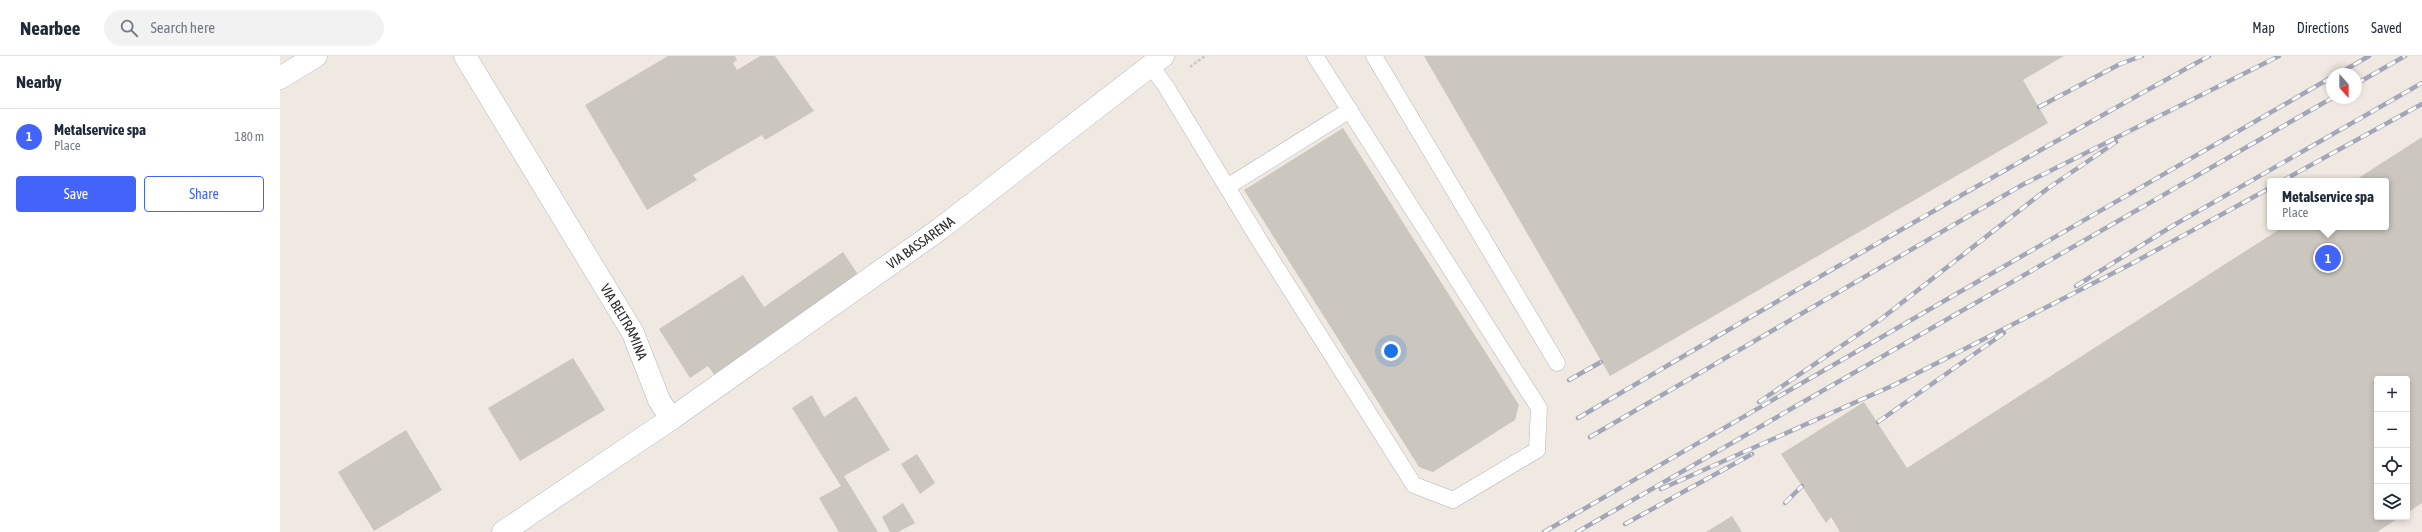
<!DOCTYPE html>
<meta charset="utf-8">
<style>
:root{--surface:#fff;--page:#f2f2f3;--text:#1f2937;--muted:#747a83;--line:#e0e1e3;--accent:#4264fb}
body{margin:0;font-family:"Asap Condensed",sans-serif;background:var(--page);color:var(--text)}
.controls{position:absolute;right:12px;bottom:12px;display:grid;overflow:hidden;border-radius:4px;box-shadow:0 2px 6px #0003}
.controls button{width:36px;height:36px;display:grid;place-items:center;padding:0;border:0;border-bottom:1px solid var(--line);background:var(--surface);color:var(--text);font:20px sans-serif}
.compass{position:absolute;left:2046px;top:12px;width:36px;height:36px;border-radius:50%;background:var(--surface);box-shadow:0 2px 6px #0003;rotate:159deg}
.you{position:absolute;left:1111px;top:295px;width:14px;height:14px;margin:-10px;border:3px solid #fff;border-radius:50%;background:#1a73e8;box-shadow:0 0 0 6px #1a73e833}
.badge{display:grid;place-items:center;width:26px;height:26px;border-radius:50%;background:var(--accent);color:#fff;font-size:13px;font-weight:700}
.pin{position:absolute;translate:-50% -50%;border:2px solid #fff;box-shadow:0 1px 4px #0006}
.popup{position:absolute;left:1987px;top:122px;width:122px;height:52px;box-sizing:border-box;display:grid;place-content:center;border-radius:4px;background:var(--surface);filter:drop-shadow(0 1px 3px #0005);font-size:13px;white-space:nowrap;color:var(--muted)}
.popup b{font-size:15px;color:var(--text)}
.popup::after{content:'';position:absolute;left:50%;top:100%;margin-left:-8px;border:8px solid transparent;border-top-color:var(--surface)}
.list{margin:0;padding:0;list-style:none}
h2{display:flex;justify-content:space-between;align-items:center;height:52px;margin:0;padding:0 16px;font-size:17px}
h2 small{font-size:13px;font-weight:400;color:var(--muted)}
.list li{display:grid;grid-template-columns:26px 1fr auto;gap:12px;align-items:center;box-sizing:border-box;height:56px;padding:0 16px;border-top:1px solid var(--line)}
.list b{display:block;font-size:15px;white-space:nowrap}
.list p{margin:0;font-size:13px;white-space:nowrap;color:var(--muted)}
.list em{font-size:13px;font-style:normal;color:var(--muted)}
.actions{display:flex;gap:8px;padding:12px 16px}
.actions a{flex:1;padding:9px 0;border:1px solid var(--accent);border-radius:4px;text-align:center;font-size:14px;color:var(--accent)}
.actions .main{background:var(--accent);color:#fff}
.icon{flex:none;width:22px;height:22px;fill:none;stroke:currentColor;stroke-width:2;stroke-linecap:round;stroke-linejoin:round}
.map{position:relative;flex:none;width:2142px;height:476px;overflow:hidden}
header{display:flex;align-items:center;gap:24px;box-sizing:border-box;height:56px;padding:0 20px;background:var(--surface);border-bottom:1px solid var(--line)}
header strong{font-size:19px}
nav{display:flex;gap:22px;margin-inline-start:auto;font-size:14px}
.search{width:280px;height:36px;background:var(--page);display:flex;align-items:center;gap:10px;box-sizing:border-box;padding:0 14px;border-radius:22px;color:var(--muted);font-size:15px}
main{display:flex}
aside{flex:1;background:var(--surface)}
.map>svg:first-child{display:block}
.building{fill:#cbc7bf}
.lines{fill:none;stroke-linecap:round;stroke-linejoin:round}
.lane-casing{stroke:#b4b7c1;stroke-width:17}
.street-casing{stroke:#b4b7c1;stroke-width:23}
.path{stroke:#c9c9c9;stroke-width:2.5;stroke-dasharray:3 2;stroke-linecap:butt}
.lane{stroke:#fff;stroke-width:16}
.street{stroke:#fff;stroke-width:22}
.rail-casing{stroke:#a3a6b8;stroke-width:4.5}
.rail{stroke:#fff;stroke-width:3;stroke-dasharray:9;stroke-linecap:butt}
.labels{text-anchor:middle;stroke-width:3;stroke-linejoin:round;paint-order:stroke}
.street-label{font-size:14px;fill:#2e2e2e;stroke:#fff}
</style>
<header>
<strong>Nearbee</strong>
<div class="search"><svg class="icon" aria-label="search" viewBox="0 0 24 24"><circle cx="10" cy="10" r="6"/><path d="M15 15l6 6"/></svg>Search here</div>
<nav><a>Map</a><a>Directions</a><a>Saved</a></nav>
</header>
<main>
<aside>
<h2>Nearby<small></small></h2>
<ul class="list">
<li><span class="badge">1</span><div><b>Metalservice spa</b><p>Place</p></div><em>180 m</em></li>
</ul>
<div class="actions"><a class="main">Save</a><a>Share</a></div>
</aside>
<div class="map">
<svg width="2142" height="476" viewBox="0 0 2142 476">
<rect width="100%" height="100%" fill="#efe9e1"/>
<!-- building -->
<g class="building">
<path d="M 388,0 L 455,0 L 457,4 L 453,7 L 457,14 L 480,0 L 495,0 L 534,55 L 485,84 L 482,79 L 413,119 L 417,124 L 367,154 L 305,49 Z"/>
<path d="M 1144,0 L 1784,0 L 1743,24 L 1768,67 L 1330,320 Z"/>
<path d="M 1063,72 L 1239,349 L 1235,364 L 1153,416 L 1139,411 L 964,134 Z"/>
<path d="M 2142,81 L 2142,447 L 2127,457 L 2127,323 L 2097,323 L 2097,461 L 2120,461 L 2097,476 L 1560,476 L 1551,461 L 1546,467 L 1501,398 L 1584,346 L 1627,412 L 2003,171 L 2106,171 L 2106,125 L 2074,125 Z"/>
<path d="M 563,196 L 581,223 L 435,320 L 428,310 L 410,322 L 379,273 L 463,219 L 484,251 Z"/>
<path d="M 293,302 L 325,354 L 240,405 L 208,352 Z"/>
<path d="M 532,339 L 544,361 L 576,340 L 610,394 L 564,420 L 598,476 L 559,476 L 539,442 L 561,430 L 512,352 Z"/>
<path d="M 126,374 L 162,434 L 94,475 L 58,416 Z"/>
<path d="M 637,398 L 655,427 L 640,438 L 621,408 Z"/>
<path d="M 623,447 L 635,467 L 618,476 L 610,476 L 602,461 Z"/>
<path d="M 1452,460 L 1462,476 L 1426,476 Z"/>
</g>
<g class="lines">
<!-- lane casing -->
<g class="lane-casing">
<g id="lane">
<path d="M 1094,0 L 1277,307"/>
<path d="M 870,9 L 885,29 L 981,187 L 1134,429 L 1173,444 L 1257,394 L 1259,352 L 1035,0"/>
<path d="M 947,131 L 1070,54"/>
</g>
</g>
<!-- street casing -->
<g class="street-casing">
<g id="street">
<path id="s1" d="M 185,0 L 353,277 L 379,344 L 391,363"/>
<path d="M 0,22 L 36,0"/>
<path id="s2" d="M 223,476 L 391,363 L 660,173 L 883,0"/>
</g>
</g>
<!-- path -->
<path class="path" d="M 910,11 L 925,0"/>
<!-- lane -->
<use href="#lane" class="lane"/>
<!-- street -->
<use href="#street" class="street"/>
<!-- rail casing -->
<g class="rail-casing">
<g id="rail">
<path d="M 2058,18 L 2089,0"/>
<path d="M 2076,28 L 2125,0"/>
<path d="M 1759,51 L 1840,8 L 1862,0"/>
<path d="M 2002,125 L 2142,48"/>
<path d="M 1796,230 L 1894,169 L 2142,27"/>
<path d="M 1289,324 L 1321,306"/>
<path d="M 1479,346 L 1601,263 L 1767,133 L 1836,86"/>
<path d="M 1298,362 C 1507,239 1716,117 1929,0"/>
<path d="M 1598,366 L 1724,277"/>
<path d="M 1310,381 L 1742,129 L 1999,0"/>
<path d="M 1381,433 L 1614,329 L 1851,208 L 1990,132"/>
<path d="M 1505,447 L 1522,430"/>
<path d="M 1345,468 L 1472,398"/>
<path d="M 1264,476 L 2052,21"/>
<path d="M 1297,476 L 2052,42"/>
</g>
</g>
<!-- rail -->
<use href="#rail" class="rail"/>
</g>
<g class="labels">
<!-- street labels -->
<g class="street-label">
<text dy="5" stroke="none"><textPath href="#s2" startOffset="508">VIA BASSARENA</textPath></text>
<text dy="5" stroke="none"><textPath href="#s1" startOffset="310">VIA BELTRAMINA</textPath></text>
</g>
</g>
</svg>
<div class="controls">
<button>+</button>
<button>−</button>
<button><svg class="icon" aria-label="locate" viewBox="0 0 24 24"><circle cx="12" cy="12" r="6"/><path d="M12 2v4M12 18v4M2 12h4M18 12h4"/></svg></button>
<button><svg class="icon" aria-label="layers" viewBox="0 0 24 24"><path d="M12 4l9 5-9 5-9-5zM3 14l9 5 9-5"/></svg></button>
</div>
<svg class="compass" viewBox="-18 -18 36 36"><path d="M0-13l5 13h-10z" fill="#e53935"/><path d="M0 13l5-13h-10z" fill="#747a83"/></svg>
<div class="you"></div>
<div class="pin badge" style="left:2048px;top:202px">1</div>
<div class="popup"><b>Metalservice spa</b>Place</div>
</div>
</main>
